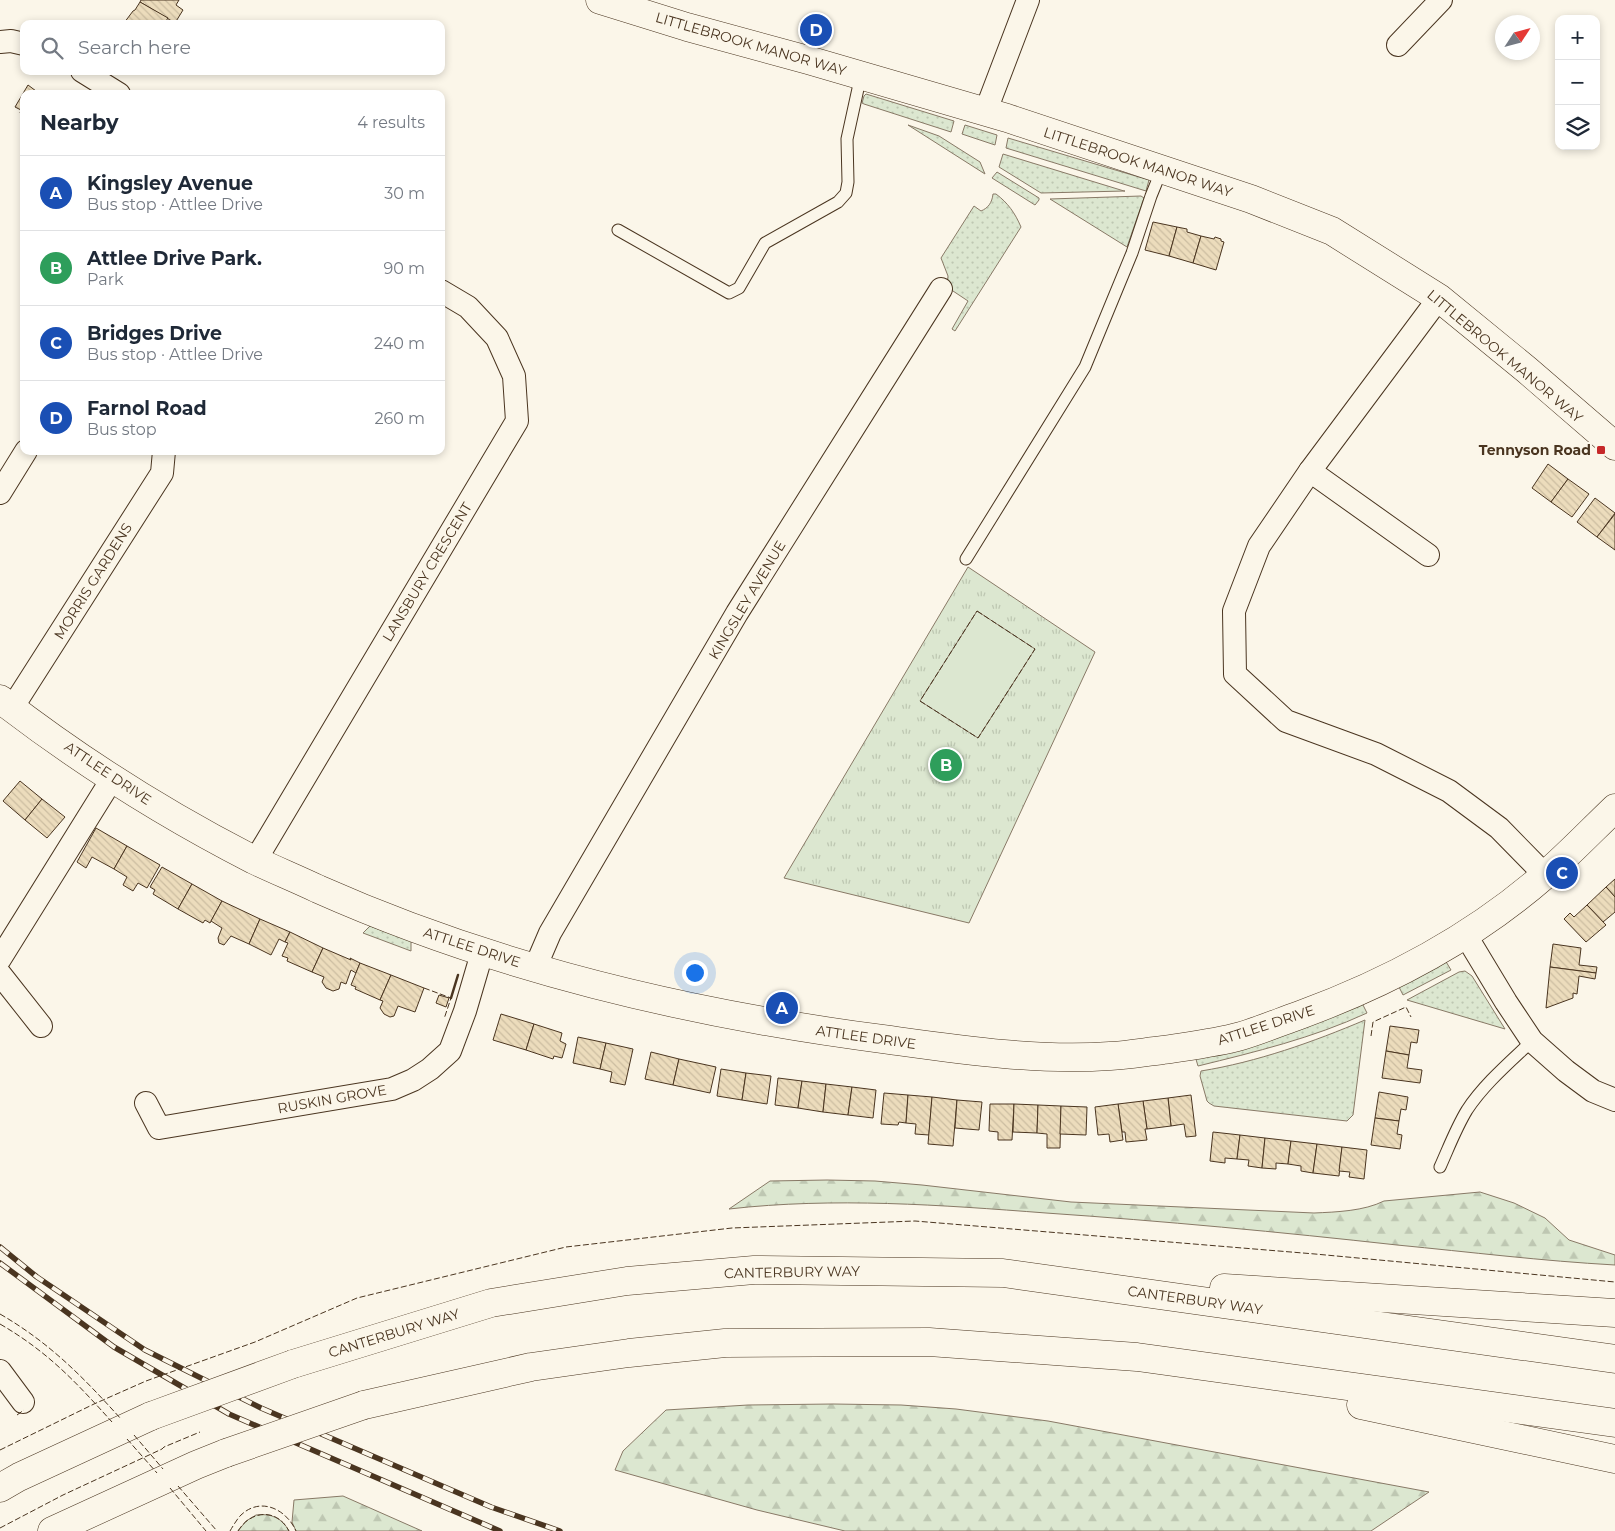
<!DOCTYPE html>
<meta charset="utf-8">
<style>
:root{--surface:#fff;--page:#f2f2f3;--text:#1f2937;--muted:#747a83;--line:#e0e1e3;--accent:#c62828}
body{margin:0;font-family:Montserrat,sans-serif;background:var(--page);color:var(--text)}
.controls{position:absolute;right:15px;top:15px;display:grid;overflow:hidden;border-radius:10px;box-shadow:0 2px 8px #0003}
.controls button{width:45px;height:45px;display:grid;place-items:center;padding:0;border:0;border-bottom:1px solid var(--line);background:var(--surface);color:var(--text);font:25px sans-serif}
.compass{position:absolute;left:1495px;top:15px;width:45px;height:45px;border-radius:50%;background:var(--surface);box-shadow:0 2px 8px #0003;rotate:54deg}
.you{position:absolute;left:694px;top:972px;width:18px;height:18px;margin:-12px;border:4px solid #fff;border-radius:50%;background:#1a73e8;box-shadow:0 0 0 8px #1a73e833}
.badge{display:grid;place-items:center;width:32px;height:32px;border-radius:50%;background:var(--accent);color:#fff;font-size:16px;font-weight:700}
.pin{position:absolute;translate:-50% -50%;border:2px solid #fff;box-shadow:0 1px 5px #0006}
.list{margin:0;padding:0;list-style:none}
h2{display:flex;justify-content:space-between;align-items:center;height:65px;margin:0;padding:0 20px;font-size:21px}
h2 small{font-size:16px;font-weight:400;color:var(--muted)}
.list li{display:grid;grid-template-columns:32px 1fr auto;gap:15px;align-items:center;box-sizing:border-box;height:75px;padding:0 20px;border-top:1px solid var(--line)}
.list b{display:block;font-size:19px;white-space:nowrap}
.list p{margin:0;font-size:16px;white-space:nowrap;color:var(--muted)}
.list em{font-size:16px;font-style:normal;color:var(--muted)}
.icon{flex:none;width:28px;height:28px;fill:none;stroke:currentColor;stroke-width:2;stroke-linecap:round;stroke-linejoin:round}
.map{position:relative;flex:none;width:1615px;height:1531px;overflow:hidden}
.search{position:absolute;background:var(--surface);box-shadow:0 2px 8px #0003;left:20px;top:20px;width:425px;height:55px;display:flex;align-items:center;gap:12px;box-sizing:border-box;padding:0 18px;border-radius:10px;color:var(--muted);font-size:19px}
.panel{position:absolute;background:var(--surface);box-shadow:0 2px 8px #0003;left:20px;top:90px;width:425px;height:365px;border-radius:10px}
.map>svg:first-child{display:block}
.grass{fill:url(#grass-dots);stroke:#887966}
.forest{fill:url(#forest-firs);stroke:#887966}
.park{fill:url(#park-tufts);stroke:#887966}
.pitch{fill:#dce7d0;stroke:#887966}
.building{fill:url(#building-back-hatch);stroke:#4a3520}
.lines{fill:none;stroke-linecap:round;stroke-linejoin:round}
.service-casing{stroke:#4a3520;stroke-width:13}
.minor-casing{stroke:#4a3520;stroke-width:24}
.tertiary-casing{stroke:#4a3520;stroke-width:29}
.trunk-casing{stroke:#4a3520;stroke-width:29}
.service{stroke:#fbf6e9;stroke-width:11}
.minor{stroke:#fbf6e9;stroke-width:22}
.tertiary{stroke:#fbf6e9;stroke-width:28}
.trunk{stroke:#fbf6e9;stroke-width:28}
.rail-casing{stroke:#4a3520;stroke-width:5.5}
.rail{stroke:#fbf6e9;stroke-width:4;stroke-dasharray:11;stroke-linecap:butt}
.trunk-bridge-casing{stroke:#4a3520;stroke-width:29;stroke-linecap:butt}
.trunk-bridge{stroke:#fbf6e9;stroke-width:28}
.fence{stroke:#4a3520;stroke-width:1;stroke-dasharray:6 2.5;stroke-linecap:butt}
.wall{stroke:#4a3520;stroke-width:2.5}
.poi-dot{fill:#c62828;stroke:#fbf6e9;stroke-width:2}
.labels{text-anchor:middle;stroke-width:4;stroke-linejoin:round;paint-order:stroke}
.street-label{font-size:14px;fill:#4a3520;stroke:#fbf6e9}
.poi-label{font-size:14px;font-weight:bold;fill:#4a3520;stroke:#fbf6e9;text-anchor:end}
</style>
<div class="map">
<svg width="1615" height="1531" viewBox="0 0 1615 1531">
<defs>
<pattern id="grass-dots" width="8" height="8" patternUnits="userSpaceOnUse" patternTransform="scale(1.25)"><rect width="8" height="8" fill="#dce7d0"/><path d="M2 2h.1M6 6h.1" fill="none" stroke="#bec7b2" stroke-width="1.8" stroke-linecap="round"/></pattern>
<pattern id="forest-firs" width="22" height="20" patternUnits="userSpaceOnUse" patternTransform="scale(1.25)"><rect width="22" height="20" fill="#dce7d0"/><path d="M5 1l3.5 6h-7zM16 11l3.5 6h-7z" fill="#bec7b2"/></pattern>
<pattern id="park-tufts" width="24" height="20" patternUnits="userSpaceOnUse" patternTransform="scale(1.25)"><rect width="24" height="20" fill="#dce7d0"/><path d="M3 7l-1-3M5 7V3M7 7l1-3M15 17l-1-3M17 17v-4M19 17l1-3" fill="none" stroke="#bec7b2"/></pattern>
<pattern id="building-back-hatch" width="6" height="6" patternUnits="userSpaceOnUse" patternTransform="scale(1.25)"><rect width="6" height="6" fill="#ecdcbc"/><path d="M-1 5l2 2M0 0l6 6M5-1l2 2" fill="none" stroke="#ccbda1"/></pattern>
</defs>
<rect width="100%" height="100%" fill="#fbf6e9"/>
<!-- grass -->
<g class="grass">
<path d="M 866,94 L 954,121 L 951,132 L 864,104 L 862,103 L 864,96 Z"/>
<path d="M 908,125 L 939,136 L 980,162 L 985,174 Z"/>
<path d="M 965,125 L 997,135 L 995,145 L 962,134 Z"/>
<path d="M 1008,138 L 1149,180 L 1146,191 L 1006,148 Z"/>
<path d="M 1003,154 L 1124,191 L 1125,191 L 1041,193 L 999,167 Z"/>
<path d="M 997,172 L 1039,198 L 1039,200 L 1035,205 L 992,178 Z"/>
<path d="M 993,194 L 996,194 C 1008,203 1015,213 1021,227 L 955,331 L 952,329 L 968,301 L 947,287 L 948,276 L 941,258 L 974,206 L 981,211 C 988,208 992,203 993,194 Z"/>
<path d="M 1141,196 L 1144,198 L 1127,247 L 1050,199 Z"/>
<path d="M 370,926 L 411,941 L 411,951 L 363,933 Z"/>
<path d="M 1445,960 L 1451,970 L 1403,995 L 1398,985 Z"/>
<path d="M 1465,971 L 1472,976 L 1505,1029 L 1407,1000 L 1459,972 Z"/>
<path d="M 1362,1003 L 1367,1013 C 1313,1038 1255,1052 1198,1066 L 1195,1056 Z"/>
<path d="M 1365,1020 L 1353,1115 L 1347,1121 L 1214,1106 L 1209,1103 L 1207,1101 L 1200,1076 L 1201,1071 C 1257,1062 1313,1042 1365,1020 Z"/>
</g>
<!-- forest -->
<g class="forest">
<path d="M 827,1180 L 875,1181 L 922,1185 L 1071,1202 L 1314,1213 C 1337,1212 1364,1211 1384,1201 L 1480,1192 L 1514,1203 L 1545,1218 L 1569,1240 L 1615,1255 L 1615,1265 C 1542,1261 1470,1252 1397,1245 C 1280,1232 1163,1221 1046,1213 C 941,1205 834,1197 729,1209 L 770,1181 Z"/>
<path d="M 833,1404 L 901,1405 L 956,1409 L 1048,1421 L 1429,1492 L 1371,1531 L 845,1531 L 757,1510 L 615,1470 L 623,1451 L 666,1410 L 748,1405 Z"/>
<path d="M 343,1496 L 422,1531 L 296,1531 L 292,1522 L 294,1500 Z"/>
<path d="M 256,1515 C 271,1513 282,1518 289,1531 L 238,1531 L 246,1521 Z"/>
</g>
<!-- park -->
<path class="park" d="M 968,567 L 1095,652 L 969,923 L 784,878 Z"/>
<!-- pitch -->
<path class="pitch" d="M 977,611 L 1035,649 L 978,738 L 920,701 Z"/>
<!-- building -->
<g class="building">
<path d="M 141,0 L 179,0 L 176,5 L 183,10 L 175,23 L 140,2 Z"/>
<path d="M 140,2 L 168,18 L 164,24 L 124,23 L 133,11 L 135,10 Z"/>
<path d="M 28,85 L 40,94 L 24,94 L 24,115 L 20,113 L 21,110 L 15,107 Z"/>
<path d="M 1153,222 L 1177,227 L 1169,256 L 1145,250 Z"/>
<path d="M 1177,227 L 1187,229 L 1187,232 L 1201,236 L 1193,263 L 1169,256 Z"/>
<path d="M 1201,236 L 1214,239 L 1215,237 L 1221,239 L 1221,241 L 1224,242 L 1216,270 L 1193,263 Z"/>
<path d="M 1548,464 L 1568,479 L 1551,502 L 1532,488 Z"/>
<path d="M 1568,479 L 1589,494 L 1572,517 L 1551,502 Z"/>
<path d="M 1595,498 L 1615,513 L 1597,537 L 1577,522 Z"/>
<path d="M 1615,514 L 1615,550 L 1597,537 Z"/>
<path d="M 20,781 L 42,799 L 25,820 L 3,801 Z"/>
<path d="M 42,799 L 65,817 L 47,838 L 25,820 Z"/>
<path d="M 96,828 L 127,846 L 114,869 L 92,857 L 86,868 L 77,862 Z"/>
<path d="M 127,846 L 160,865 L 147,888 L 138,883 L 133,891 L 123,885 L 127,877 L 114,869 Z"/>
<path d="M 162,867 L 192,884 L 178,909 L 153,894 L 155,890 L 150,887 Z"/>
<path d="M 1615,879 L 1615,897 L 1606,887 Z"/>
<path d="M 192,884 L 222,901 L 210,923 L 205,920 L 203,923 L 178,909 Z"/>
<path d="M 1606,887 L 1615,897 L 1615,912 L 1603,922 L 1587,905 Z"/>
<path d="M 222,901 L 260,919 L 249,944 L 231,936 L 224,945 L 219,943 L 218,938 L 222,928 L 211,921 Z"/>
<path d="M 1587,905 L 1606,925 L 1586,942 L 1564,919 L 1570,913 L 1574,917 Z"/>
<path d="M 260,919 L 290,932 L 285,942 L 279,939 L 271,955 L 249,944 Z"/>
<path d="M 290,932 L 323,948 L 312,972 L 287,961 L 288,958 L 282,956 L 288,943 L 285,942 Z"/>
<path d="M 1553,944 L 1581,948 L 1579,965 L 1597,967 L 1596,973 L 1550,967 Z"/>
<path d="M 323,948 L 351,960 L 350,958 L 360,963 L 356,973 L 351,970 L 346,984 L 341,982 L 339,989 L 333,991 L 326,988 L 322,982 L 324,977 L 312,972 Z"/>
<path d="M 360,963 L 391,975 L 380,1000 L 355,989 L 356,987 L 351,985 Z"/>
<path d="M 1550,967 L 1596,973 L 1595,979 L 1579,976 L 1577,994 L 1573,993 L 1573,998 L 1546,1008 Z"/>
<path d="M 391,975 L 424,988 L 415,1012 L 398,1006 L 394,1016 L 390,1017 L 384,1014 L 380,1008 L 383,1001 L 380,1000 Z"/>
<path d="M 439,995 L 449,998 L 446,1007 L 436,1003 Z"/>
<path d="M 501,1014 L 534,1024 L 526,1050 L 493,1040 Z"/>
<path d="M 534,1024 L 562,1033 L 560,1041 L 566,1044 L 562,1058 L 554,1056 L 553,1059 L 526,1050 Z"/>
<path d="M 1390,1026 L 1419,1030 L 1417,1043 L 1411,1042 L 1409,1055 L 1386,1051 Z"/>
<path d="M 578,1037 L 606,1043 L 600,1069 L 573,1063 Z"/>
<path d="M 606,1043 L 633,1049 L 625,1085 L 610,1082 L 612,1072 L 600,1069 Z"/>
<path d="M 1386,1051 L 1409,1055 L 1407,1068 L 1422,1070 L 1420,1083 L 1382,1078 Z"/>
<path d="M 651,1052 L 679,1059 L 673,1085 L 645,1079 Z"/>
<path d="M 679,1059 L 716,1067 L 710,1093 L 673,1085 Z"/>
<path d="M 721,1069 L 746,1073 L 742,1100 L 717,1096 Z"/>
<path d="M 746,1073 L 771,1076 L 767,1104 L 742,1100 Z"/>
<path d="M 778,1078 L 802,1081 L 798,1108 L 775,1105 Z"/>
<path d="M 802,1081 L 826,1084 L 823,1112 L 798,1108 Z"/>
<path d="M 826,1084 L 852,1087 L 848,1115 L 823,1112 Z"/>
<path d="M 852,1087 L 876,1090 L 873,1118 L 848,1115 Z"/>
<path d="M 1379,1092 L 1408,1097 L 1406,1110 L 1401,1109 L 1399,1121 L 1375,1118 Z"/>
<path d="M 884,1093 L 908,1095 L 906,1123 L 899,1122 L 898,1125 L 881,1124 Z"/>
<path d="M 908,1095 L 932,1097 L 929,1135 L 915,1134 L 916,1124 L 906,1123 Z"/>
<path d="M 1191,1095 L 1196,1136 L 1186,1137 L 1184,1124 L 1171,1126 L 1168,1098 Z"/>
<path d="M 932,1097 L 957,1100 L 953,1146 L 928,1144 Z"/>
<path d="M 1168,1098 L 1171,1126 L 1147,1129 L 1143,1101 Z"/>
<path d="M 957,1100 L 982,1102 L 979,1130 L 955,1128 Z"/>
<path d="M 1143,1101 L 1147,1129 L 1145,1129 L 1147,1140 L 1126,1142 L 1125,1132 L 1122,1132 L 1118,1104 Z"/>
<path d="M 990,1104 L 1014,1104 L 1012,1140 L 998,1140 L 998,1132 L 989,1131 Z"/>
<path d="M 1014,1104 L 1038,1105 L 1037,1133 L 1013,1132 Z"/>
<path d="M 1118,1104 L 1123,1140 L 1110,1142 L 1109,1134 L 1098,1135 L 1095,1107 Z"/>
<path d="M 1038,1105 L 1061,1106 L 1060,1148 L 1047,1148 L 1047,1134 L 1037,1133 Z"/>
<path d="M 1061,1106 L 1087,1107 L 1086,1135 L 1060,1134 Z"/>
<path d="M 1375,1118 L 1399,1121 L 1397,1134 L 1402,1135 L 1400,1149 L 1371,1145 Z"/>
<path d="M 1213,1132 L 1240,1135 L 1237,1159 L 1225,1158 L 1225,1163 L 1210,1161 Z"/>
<path d="M 1240,1135 L 1265,1138 L 1262,1168 L 1248,1166 L 1249,1160 L 1237,1159 Z"/>
<path d="M 1265,1138 L 1291,1141 L 1288,1164 L 1276,1163 L 1276,1169 L 1262,1168 Z"/>
<path d="M 1291,1141 L 1317,1144 L 1313,1173 L 1301,1171 L 1301,1166 L 1288,1164 Z"/>
<path d="M 1317,1144 L 1342,1147 L 1339,1176 L 1313,1173 Z"/>
<path d="M 1342,1147 L 1367,1150 L 1364,1179 L 1349,1177 L 1350,1172 L 1339,1171 Z"/>
</g>
<g class="lines">
<!-- service casing -->
<g class="service-casing">
<g id="service">
<path d="M 618,230 L 729,293 L 739,288 L 765,243 L 838,202 L 846,193 L 848,182 L 847,139 L 861,75"/>
<path d="M 966,559 L 1085,367 L 1132,253 L 1151,196 L 1162,169"/>
<path d="M 1440,1167 C 1449,1147 1456,1128 1467,1110 C 1484,1084 1510,1062 1532,1041"/>
</g>
</g>
<!-- minor casing -->
<g class="minor-casing">
<g id="minor">
<path d="M 0,42 L 11,41 L 24,44"/>
<path d="M 1398,45 L 1441,0"/>
<path d="M 82,71 L 119,94"/>
<path d="M 985,113 L 1028,0"/>
<path d="M 1439,298 L 1310,471 L 1259,546 L 1234,611 L 1235,674 L 1286,721 L 1376,754 L 1449,791 L 1499,828 L 1545,875"/>
<path d="M 1310,471 L 1428,555"/>
<path d="M 0,493 L 26,451"/>
<path d="M 12,708 L 162,473 L 164,451"/>
<path d="M 255,861 L 517,421 L 514,376 L 497,338 L 468,307 L 441,291"/>
<path d="M 1465,934 L 1506,1002 L 1532,1041 L 1566,1071 L 1593,1091 L 1615,1100"/>
<path d="M 0,959 L 112,779"/>
<path d="M 535,968 L 550,933 L 737,613 L 941,289"/>
<path d="M 0,974 L 41,1026"/>
<path d="M 146,1103 L 159,1128 L 392,1089 L 413,1080 L 430,1069 L 450,1051 L 465,1011 L 482,953"/>
<path d="M 0,1371 L 23,1402"/>
</g>
</g>
<!-- tertiary casing -->
<g class="tertiary-casing">
<g id="tertiary">
<path d="M 600,0 L 687,27 L 808,60 L 1007,118 L 1251,199 L 1332,231 L 1439,298 L 1527,370 L 1615,446"/>
<path d="M 0,699 C 79,760 164,814 254,860 C 275,870 297,879 318,889 C 500,970 693,1015 890,1040 C 962,1050 1037,1061 1110,1056 C 1128,1055 1145,1052 1163,1050 C 1189,1046 1216,1043 1241,1036 C 1261,1030 1280,1022 1300,1015 C 1387,983 1474,937 1545,875 C 1569,854 1592,830 1615,808"/>
</g>
</g>
<!-- trunk casing -->
<g class="trunk-casing">
<g id="trunk">
<path d="M 1224,1288 L 1615,1313"/>
<path d="M 293,1364 L 491,1303 L 627,1281 L 754,1270 L 1003,1273 L 1615,1359"/>
<path d="M 364,1405 L 531,1367 L 629,1353 L 725,1343 L 929,1342 L 1137,1357 L 1615,1423"/>
<path d="M 1361,1405 L 1615,1459"/>
<path d="M 0,1488 L 19,1477 L 151,1416"/>
<path d="M 52,1531 L 196,1465 L 226,1453"/>
</g>
</g>
<!-- service -->
<use href="#service" class="service"/>
<!-- minor -->
<use href="#minor" class="minor"/>
<!-- tertiary -->
<use href="#tertiary" class="tertiary"/>
<!-- trunk -->
<use href="#trunk" class="trunk"/>
<!-- rail casing -->
<g class="rail-casing">
<g id="rail">
<path d="M 0,1247 L 37,1277 L 145,1350 L 261,1408 L 491,1507 L 560,1531"/>
<path d="M 0,1263 L 114,1347 L 229,1414 L 500,1531"/>
</g>
</g>
<!-- rail -->
<use href="#rail" class="rail"/>
<!-- trunk-bridge casing -->
<g class="trunk-bridge-casing">
<g id="trunk-bridge">
<path d="M 151,1416 L 293,1364"/>
<path d="M 226,1453 L 364,1405"/>
</g>
</g>
<!-- trunk-bridge -->
<use href="#trunk-bridge" class="trunk-bridge"/>
<!-- fence -->
<g class="fence">
<path d="M 977,611 L 1035,649 L 978,738 L 920,701 Z"/>
<path d="M 424,988 L 451,998 L 444,1019"/>
<path d="M 1371,1036 L 1373,1022 L 1406,1007 L 1411,1017"/>
<path d="M 0,1314 C 50,1343 83,1377 121,1419"/>
<path d="M 0,1324 C 48,1352 75,1381 112,1422"/>
<path d="M 17,1415 L 24,1410"/>
<path d="M 134,1435 L 163,1469"/>
<path d="M 127,1439 L 157,1473"/>
<path d="M 0,1450 L 94,1404 L 146,1381 L 255,1342 L 357,1298 L 566,1247 L 732,1228 L 915,1221 L 1315,1254 L 1615,1282"/>
<path d="M 178,1486 L 217,1531"/>
<path d="M 170,1488 L 206,1531"/>
<path d="M 0,1528 L 63,1495 L 162,1449 L 164,1447 L 200,1432"/>
<path d="M 230,1531 C 233,1526 237,1519 241,1515 C 261,1496 287,1510 296,1531"/>
<path d="M 238,1531 C 251,1510 277,1508 289,1531"/>
</g>
<!-- wall -->
<path class="wall" d="M 451,998 L 458,975"/>
</g>
<!-- markers -->
<rect class="poi-dot" x="1596" y="445" width="10" height="10" rx="2.5"/>
<g class="labels">
<!-- street labels -->
<g class="street-label">
<text transform="translate(751 44) rotate(16)" y="5">LITTLEBROOK MANOR WAY</text>
<text transform="translate(1138 162) rotate(18)" y="5">LITTLEBROOK MANOR WAY</text>
<text transform="translate(1505 356) rotate(40)" y="5">LITTLEBROOK MANOR WAY</text>
<text transform="translate(427 572) rotate(-59)" y="5">LANSBURY CRESCENT</text>
<text transform="translate(93 581) rotate(-58)" y="5">MORRIS GARDENS</text>
<text transform="translate(747 600) rotate(-59)" y="5">KINGSLEY AVENUE</text>
<text transform="translate(108 773) rotate(34)" y="5">ATTLEE DRIVE</text>
<text transform="translate(472 947) rotate(18)" y="5">ATTLEE DRIVE</text>
<text transform="translate(1266 1025) rotate(-18)" y="5">ATTLEE DRIVE</text>
<text transform="translate(866 1037) rotate(8)" y="5">ATTLEE DRIVE</text>
<text transform="translate(332 1099) rotate(-10)" y="5">RUSKIN GROVE</text>
<text transform="translate(792 1272) rotate(-1)" y="5">CANTERBURY WAY</text>
<text transform="translate(1195 1300) rotate(8)" y="5">CANTERBURY WAY</text>
<text transform="translate(394 1333) rotate(-17)" y="5">CANTERBURY WAY</text>
</g>
<!-- poi labels -->
<g class="poi-label">
<text x="1591" y="455">Tennyson Road</text>
</g>
</g>
</svg>
<div class="controls">
<button>+</button>
<button>−</button>
<button><svg class="icon" aria-label="layers" viewBox="0 0 24 24"><path d="M12 4l9 5-9 5-9-5zM3 14l9 5 9-5"/></svg></button>
</div>
<svg class="compass" viewBox="-18 -18 36 36"><path d="M0-13l5 13h-10z" fill="#e53935"/><path d="M0 13l5-13h-10z" fill="#747a83"/></svg>
<div class="you"></div>
<div class="pin badge" style="left:782px;top:1008px;background:#1a4fb4">A</div>
<div class="pin badge" style="left:946px;top:765px;background:#2e9e5b">B</div>
<div class="pin badge" style="left:1562px;top:873px;background:#1a4fb4">C</div>
<div class="pin badge" style="left:816px;top:30px;background:#1a4fb4">D</div>
<div class="search"><svg class="icon" aria-label="search" viewBox="0 0 24 24"><circle cx="10" cy="10" r="6"/><path d="M15 15l6 6"/></svg>Search here</div>
<section class="panel">
<h2>Nearby<small>4 results</small></h2>
<ul class="list">
<li><span class="badge" style="background:#1a4fb4">A</span><div><b>Kingsley Avenue</b><p>Bus stop · Attlee Drive</p></div><em>30 m</em></li>
<li><span class="badge" style="background:#2e9e5b">B</span><div><b>Attlee Drive Park.</b><p>Park</p></div><em>90 m</em></li>
<li><span class="badge" style="background:#1a4fb4">C</span><div><b>Bridges Drive</b><p>Bus stop · Attlee Drive</p></div><em>240 m</em></li>
<li><span class="badge" style="background:#1a4fb4">D</span><div><b>Farnol Road</b><p>Bus stop</p></div><em>260 m</em></li>
</ul>
</section>
</div>
